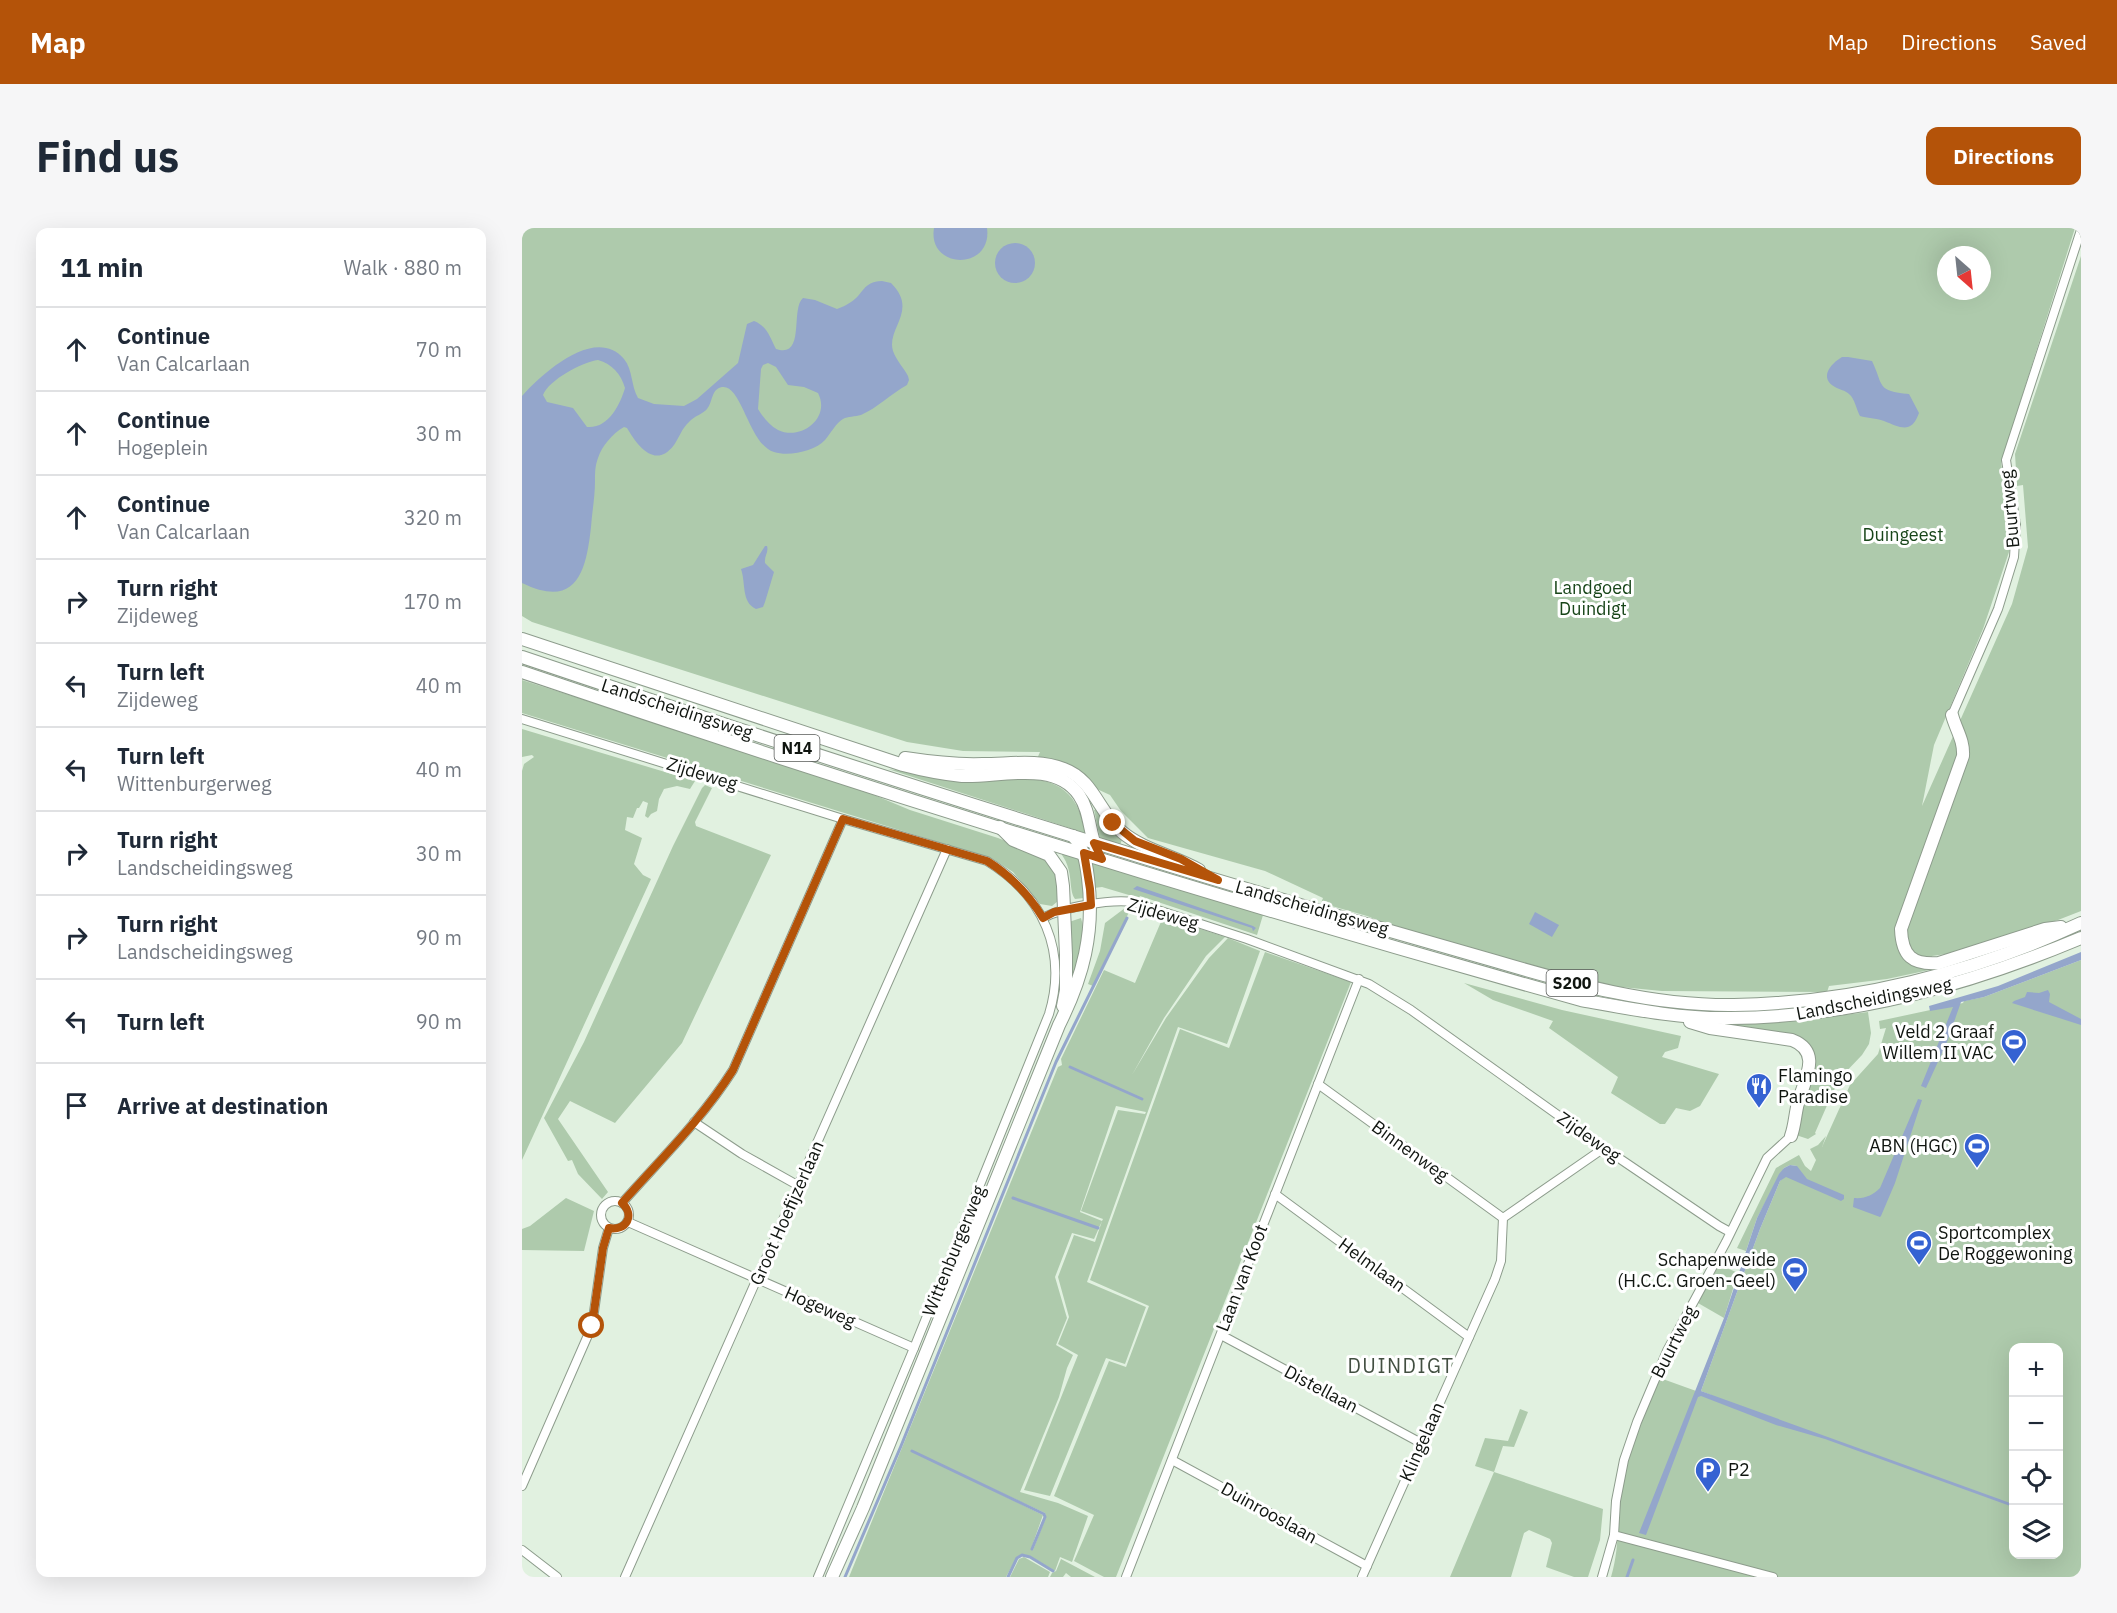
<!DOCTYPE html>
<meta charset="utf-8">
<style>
:root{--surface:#fff;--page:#f6f6f7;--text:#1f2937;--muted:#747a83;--line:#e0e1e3;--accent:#b45309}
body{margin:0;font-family:"IBM Plex Sans",sans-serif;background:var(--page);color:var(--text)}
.controls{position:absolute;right:18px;bottom:18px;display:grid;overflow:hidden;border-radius:12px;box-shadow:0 6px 24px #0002}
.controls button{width:54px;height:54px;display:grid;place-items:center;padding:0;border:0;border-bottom:2px solid var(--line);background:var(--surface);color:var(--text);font:30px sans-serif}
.compass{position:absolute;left:1415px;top:18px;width:54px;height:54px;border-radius:50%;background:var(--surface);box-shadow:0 6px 24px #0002;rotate:153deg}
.stop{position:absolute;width:18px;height:18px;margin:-14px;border:4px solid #b45309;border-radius:50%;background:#fff}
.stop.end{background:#b45309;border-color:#fff;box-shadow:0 2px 6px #0008}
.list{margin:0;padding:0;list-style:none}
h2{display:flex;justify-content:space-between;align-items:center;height:78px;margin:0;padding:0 24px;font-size:26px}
h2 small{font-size:20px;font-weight:400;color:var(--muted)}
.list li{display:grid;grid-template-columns:39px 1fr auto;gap:18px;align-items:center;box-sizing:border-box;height:84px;padding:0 24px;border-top:2px solid var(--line)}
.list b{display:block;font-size:22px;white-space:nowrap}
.list p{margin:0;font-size:20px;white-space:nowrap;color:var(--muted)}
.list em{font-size:20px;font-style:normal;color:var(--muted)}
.icon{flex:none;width:33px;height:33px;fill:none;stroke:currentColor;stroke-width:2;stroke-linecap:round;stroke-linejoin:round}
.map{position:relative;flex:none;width:1559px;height:1349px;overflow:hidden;border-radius:12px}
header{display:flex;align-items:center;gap:36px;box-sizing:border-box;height:84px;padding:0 30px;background:var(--accent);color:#fff}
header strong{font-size:28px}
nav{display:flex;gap:33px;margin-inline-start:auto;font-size:21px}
.intro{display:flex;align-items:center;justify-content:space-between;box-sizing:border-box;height:144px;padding:0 36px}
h1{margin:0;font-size:42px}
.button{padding:15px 27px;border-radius:12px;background:var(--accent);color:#fff;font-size:21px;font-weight:700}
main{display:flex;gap:36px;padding:0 36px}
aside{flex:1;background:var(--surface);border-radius:12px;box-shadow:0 6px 24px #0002}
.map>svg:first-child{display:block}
.green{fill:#aecaac;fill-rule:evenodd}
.water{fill:#94a6cb;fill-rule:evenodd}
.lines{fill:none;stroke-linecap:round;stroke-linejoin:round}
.stream{stroke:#94a6cb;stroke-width:3}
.street-casing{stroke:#8d9c8c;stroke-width:10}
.secondary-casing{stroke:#8d9c8c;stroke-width:14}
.primary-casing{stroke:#8d9c8c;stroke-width:14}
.street{stroke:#fff;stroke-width:8}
.secondary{stroke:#fff;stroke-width:12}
.primary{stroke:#fff;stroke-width:12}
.route{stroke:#b45309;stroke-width:8}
.labels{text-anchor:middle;stroke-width:6;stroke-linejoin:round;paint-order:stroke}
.shield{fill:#fff;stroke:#585b58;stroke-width:1.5}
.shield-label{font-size:16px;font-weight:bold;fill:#101510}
.street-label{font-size:18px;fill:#101510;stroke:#fff}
.park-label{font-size:18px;fill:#184519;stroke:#fff}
.poi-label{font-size:18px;fill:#101510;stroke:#fff;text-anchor:end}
.neighbourhood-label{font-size:20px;letter-spacing:1.5px;fill:#424f41;stroke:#fff}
</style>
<header>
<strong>Map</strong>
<nav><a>Map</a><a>Directions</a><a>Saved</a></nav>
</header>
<div class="intro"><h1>Find us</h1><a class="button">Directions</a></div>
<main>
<aside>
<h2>11 min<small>Walk · 880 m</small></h2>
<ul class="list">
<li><svg class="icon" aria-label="ahead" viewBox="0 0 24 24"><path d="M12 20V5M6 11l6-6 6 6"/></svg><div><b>Continue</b><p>Van Calcarlaan</p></div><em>70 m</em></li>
<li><svg class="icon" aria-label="ahead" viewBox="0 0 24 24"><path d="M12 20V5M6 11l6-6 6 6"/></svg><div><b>Continue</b><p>Hogeplein</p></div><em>30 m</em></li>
<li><svg class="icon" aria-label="ahead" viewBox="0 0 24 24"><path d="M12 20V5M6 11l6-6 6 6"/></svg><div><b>Continue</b><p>Van Calcarlaan</p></div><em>320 m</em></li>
<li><svg class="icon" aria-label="right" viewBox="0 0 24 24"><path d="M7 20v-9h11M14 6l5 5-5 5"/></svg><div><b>Turn right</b><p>Zijdeweg</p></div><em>170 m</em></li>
<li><svg class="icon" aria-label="left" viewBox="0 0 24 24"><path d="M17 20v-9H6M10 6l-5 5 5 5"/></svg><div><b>Turn left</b><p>Zijdeweg</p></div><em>40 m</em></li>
<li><svg class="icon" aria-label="left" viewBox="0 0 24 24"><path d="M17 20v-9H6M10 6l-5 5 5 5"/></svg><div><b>Turn left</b><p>Wittenburgerweg</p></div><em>40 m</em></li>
<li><svg class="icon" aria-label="right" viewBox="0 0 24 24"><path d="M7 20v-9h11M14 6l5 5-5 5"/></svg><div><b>Turn right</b><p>Landscheidingsweg</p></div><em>30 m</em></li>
<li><svg class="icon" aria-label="right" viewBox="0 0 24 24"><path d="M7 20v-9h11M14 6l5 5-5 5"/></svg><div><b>Turn right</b><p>Landscheidingsweg</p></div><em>90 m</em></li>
<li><svg class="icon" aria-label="left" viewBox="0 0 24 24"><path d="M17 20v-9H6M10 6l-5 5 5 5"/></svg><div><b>Turn left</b></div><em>90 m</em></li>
<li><svg class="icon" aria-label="arrive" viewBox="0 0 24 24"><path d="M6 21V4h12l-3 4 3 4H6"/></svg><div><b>Arrive at destination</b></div></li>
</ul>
</aside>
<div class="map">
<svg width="1559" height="1349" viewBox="0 0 1559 1349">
<rect width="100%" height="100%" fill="#e1f1e0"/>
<!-- green -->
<g class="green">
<path d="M 0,0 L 1553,0 L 1479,235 L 1486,282 L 1488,321 L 1461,401 L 1412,517 L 1400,578 L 1490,376 L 1506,319 L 1501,257 L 1495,258 L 1493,226 L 1559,28 L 1559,683 L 1536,692 L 1431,725 L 1410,728 L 1412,741 L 1365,751 L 1307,758 L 1305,764 L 1140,763 L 1078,757 L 873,699 L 845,688 L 799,675 L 801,670 L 743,643 L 626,610 L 599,583 L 588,567 L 514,533 L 518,524 L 441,523 L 385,514 L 10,394 L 0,388 ZM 1424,27 L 1460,27 L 1460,63 L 1424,63 Z"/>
<path d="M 0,452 L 292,545 L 345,564 L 388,582 L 476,610 L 516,626 L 535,641 L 536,673 L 530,678 L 518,676 L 491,644 L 471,631 L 0,485 Z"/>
<path d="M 0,501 L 173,553 L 168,561 L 155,558 L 142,561 L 137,571 L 135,583 L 129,586 L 126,590 L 123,588 L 126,575 L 121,573 L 117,580 L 115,580 L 111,590 L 105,589 L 103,602 L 120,610 L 112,636 L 121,647 L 129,651 L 0,932 L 0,543 L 2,536 L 12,529 L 10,527 L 0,529 Z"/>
<path d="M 366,541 C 391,544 416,549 440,551 C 493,555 552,532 563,605 Z"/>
<path d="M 183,557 L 190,560 L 173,594 L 174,598 L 249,627 L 160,815 L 93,895 L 48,873 L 36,891 L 86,964 L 80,971 L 56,946 L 50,932 L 46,933 L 22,890 L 62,814 L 151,618 L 180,560 Z"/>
<path d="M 578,580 L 601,609 L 598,617 L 578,611 L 572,582 Z"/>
<path d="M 541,624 L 561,631 L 562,670 L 553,671 C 546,661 552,644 540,627 Z"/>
<path d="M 567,634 L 741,687 L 735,707 L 618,668 L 617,670 L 580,659 L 572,660 Z"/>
<path d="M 603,680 L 609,680 L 571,758 L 566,756 L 578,723 L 583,695 Z"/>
<path d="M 641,689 L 703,709 L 684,728 L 642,790 L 610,847 L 644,790 L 687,730 L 706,710 L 738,723 L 705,816 L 656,799 L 565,1054 L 624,1079 L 603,1136 L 584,1130 L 528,1268 L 502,1262 L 556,1127 L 536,1116 L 547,1089 L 536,1049 L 552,1007 L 573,1014 L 580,993 L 572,1011 L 550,1005 L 533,1049 L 545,1090 L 534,1117 L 551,1127 L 545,1140 L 537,1169 L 498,1264 L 536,1275 L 566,1288 L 550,1334 L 538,1329 L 533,1343 L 508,1328 L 500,1326 L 495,1329 L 484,1349 L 327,1349 L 536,839 L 540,837 L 539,831 L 582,742 L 613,755 ZM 594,878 L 624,884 L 623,886 L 596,882 L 559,983 L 581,991 L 580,993 L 558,984 ZM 388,1222 L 523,1285 L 524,1289 L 511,1322 L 509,1321 L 521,1287 Z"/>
<path d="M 559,690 C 566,713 554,739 547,760 L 547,694 Z"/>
<path d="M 743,724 L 829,754 L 594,1349 L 582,1349 L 552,1333 L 572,1287 L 532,1268 L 587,1133 L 604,1139 L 627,1078 L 568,1052 L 658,801 L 707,820 Z"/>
<path d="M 1559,732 L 1559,1349 L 1089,1349 C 1098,1320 1095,1288 1100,1258 C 1107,1220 1122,1184 1138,1150 L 1188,1168 L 1189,1167 L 1179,1163 L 1238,1001 L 1258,953 L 1275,938 L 1268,937 L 1262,940 L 1235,990 L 1224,1023 L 1215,1020 L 1254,940 L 1277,927 L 1283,938 L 1289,943 L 1294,932 L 1288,921 L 1296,917 L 1304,908 L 1300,919 L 1328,857 L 1356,826 L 1364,800 L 1358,801 L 1357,793 L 1441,775 L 1442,773 L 1462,769 ZM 1492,1120 L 1536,1120 L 1536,1326 L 1492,1326 Z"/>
<path d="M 942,755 L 1040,782 L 1159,808 L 1156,820 L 1143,824 L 1140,829 L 1197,846 L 1178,878 L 1168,883 L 1154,880 L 1143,896 L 1138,896 L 1089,865 L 1096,849 L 1027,800 L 1031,793 L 971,772 Z"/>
<path d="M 1346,784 L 1349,805 L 1347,816 L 1340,827 L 1319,849 L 1310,866 L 1293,905 L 1294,906 L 1286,911 L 1274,907 L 1273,904 L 1294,834 C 1292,826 1290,820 1284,814 L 1211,800 L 1192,794 L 1282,792 Z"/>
<path d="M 44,970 L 72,983 L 62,1023 L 0,1022 L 0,1001 L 8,998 Z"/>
<path d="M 1196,1036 L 1216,1045 L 1202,1090 L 1176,1075 Z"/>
<path d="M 998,1181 L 1006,1184 L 992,1219 L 981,1218 L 972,1244 L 1081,1281 L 1078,1312 L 1066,1349 L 1052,1349 L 1024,1339 L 1030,1315 L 1028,1311 L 1007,1302 L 1002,1305 L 989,1349 L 928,1349 L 972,1244 L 953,1238 L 963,1210 L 986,1213 Z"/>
<path d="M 502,1329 L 528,1344 L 526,1349 L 488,1349 L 497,1331 Z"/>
<path d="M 539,1331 L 573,1349 L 549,1349 L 544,1345 L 541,1349 L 528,1349 L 530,1345 L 534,1343 Z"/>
</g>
<!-- water -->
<g class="water">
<path d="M 412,0 L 465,0 C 471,43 405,42 412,0 Z"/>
<circle cx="493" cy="35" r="20"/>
<path d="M 360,53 L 369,55 C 397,83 364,100 371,123 C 374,132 382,140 386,148 L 387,152 L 385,157 C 369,166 355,180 339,187 C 333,189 326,188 321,191 C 314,195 309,205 303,212 C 293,223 267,229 252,224 C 227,217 220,156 200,159 C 189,161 191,174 185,181 C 181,186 172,188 167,194 C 160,200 157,210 152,217 C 133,242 115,217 105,200 L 102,199 C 90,206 80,218 76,230 C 73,238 73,245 73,253 C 73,269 70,284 69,299 C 64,345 54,381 0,355 L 0,168 C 20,146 73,97 102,131 C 111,142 109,158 116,170 L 132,176 L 162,178 L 175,171 L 216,135 L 225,96 L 232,93 C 245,98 248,109 254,121 C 284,131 268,81 281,70 L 293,72 L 315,81 C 320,79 325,77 329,74 C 342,66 340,54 360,53 ZM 76,132 C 90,136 99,146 103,160 C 98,177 86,201 65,199 L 51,180 L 25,174 L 21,167 C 27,152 60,134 76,132 ZM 246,135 L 254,139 L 266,157 L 282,159 L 296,165 C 309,190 279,213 256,202 C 247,197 241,189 236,181 L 239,141 L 241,137 Z"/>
<path d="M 1320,129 L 1326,129 L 1350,133 C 1362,158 1354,163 1387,166 L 1397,185 C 1389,207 1378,199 1362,193 C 1354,190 1345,190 1338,188 C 1334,181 1333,171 1327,166 C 1323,162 1318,162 1313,159 C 1297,150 1308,136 1320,129 Z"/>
<path d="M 243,318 L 245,318 C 247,324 242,328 243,335 L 252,344 L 243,374 L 241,379 L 234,381 C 219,374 224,355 219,341 L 231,337 Z"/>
<path d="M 615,658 L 731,698 L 734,700 L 731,703 L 730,700 L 611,661 Z"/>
<path d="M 1013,684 L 1037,697 L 1030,709 L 1007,696 Z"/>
<path d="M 1559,724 L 1559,732 L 1462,769 L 1439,774 L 1425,814 L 1404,860 L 1399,858 L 1431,779 L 1408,783 L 1407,778 L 1476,758 Z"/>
<path d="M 1526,762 L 1528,766 L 1527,774 L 1559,791 L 1559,797 L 1490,775 L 1492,773 L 1503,769 L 1505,764 L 1517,765 Z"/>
<path d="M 1396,871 L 1400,872 L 1373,955 L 1359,988 L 1358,989 L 1331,979 L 1332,970 C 1343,971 1351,967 1358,960 Z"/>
<path d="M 1268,937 L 1275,938 L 1285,951 L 1322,967 L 1322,971 L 1319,973 L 1264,949 L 1258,953 L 1238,1001 L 1179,1163 L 1491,1276 L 1491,1279 L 1303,1211 L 1254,1197 L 1179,1168 L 1176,1169 L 1124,1307 L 1117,1305 L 1202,1090 L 1235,990 L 1257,946 L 1262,940 Z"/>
</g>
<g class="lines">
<!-- stream -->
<g class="stream">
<path d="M 548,839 L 620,871"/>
<path d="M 491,970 L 576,1000"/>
<path d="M 390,1223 L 522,1286 L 523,1289 L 510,1321"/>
<path d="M 323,1349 L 379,1218 L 534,834 L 605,690"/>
<path d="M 486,1349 L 495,1330 L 500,1327 L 508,1329 L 531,1343"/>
<path d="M 1105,1349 L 1111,1332"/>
</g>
<!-- street casing -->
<g class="street-casing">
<g id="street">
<path d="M 1430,487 L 1476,381 L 1492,329 L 1494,297 L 1484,232 L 1559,2"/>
<path d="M 0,491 L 321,591 L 465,633 C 521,667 546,723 527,786 L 392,1120 L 296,1349"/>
<path d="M 521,690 C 541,679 588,671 611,674 L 725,711 L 847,756 L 889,782 L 1082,920 L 1197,998 L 1208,1004"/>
<path d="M 796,856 L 981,990"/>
<path d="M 172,894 L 220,926 L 277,958"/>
<path d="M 753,966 L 947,1109"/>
<circle cx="93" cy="987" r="14"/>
<path d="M 100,975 C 138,932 180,891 211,842 L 321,591"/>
<path d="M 106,994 L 392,1120"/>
<path d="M 699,1107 L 899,1215"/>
<path d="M 650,1232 L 845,1338"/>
<path d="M 0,1258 L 70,1098 L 81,1020 L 87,1000"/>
<path d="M 1092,1307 L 1251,1349"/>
<path d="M 0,1322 L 35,1349"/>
<path d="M 103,1349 L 425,621"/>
<path d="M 604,1349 L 837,751"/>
<path d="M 840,1349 L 973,1051 L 979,1033 L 981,990 L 1082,920"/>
<path d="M 1080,1349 L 1092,1307 L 1094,1273 L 1102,1232 L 1115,1194 L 1145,1123 L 1204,1014 L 1245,930 L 1269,908"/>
</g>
</g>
<!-- secondary casing -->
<g class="secondary-casing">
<g id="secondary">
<path d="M 478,599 L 491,612 L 527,627 L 539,644 L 541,658 L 544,727 L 544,762 L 541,778"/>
<path d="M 310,1349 L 341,1280 L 537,797 C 561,749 573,704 566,650 C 564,634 562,620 551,608"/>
</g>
</g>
<!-- primary casing -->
<g class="primary-casing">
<g id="primary">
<path d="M 0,411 L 381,537 C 400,542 420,546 440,548 C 476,550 532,531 557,567 C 568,583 567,603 574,620"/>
<path d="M 0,429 C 270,520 542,608 816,688 C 868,703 920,718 973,733 C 1051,756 1130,778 1212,777 C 1331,775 1451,745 1559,695"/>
<path d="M 0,444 C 350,563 703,673 1059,772 C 1109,781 1159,791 1209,790 C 1331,789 1447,757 1559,710"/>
<path d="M 1430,487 C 1434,502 1442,512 1441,528 L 1379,701 C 1380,728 1390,737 1417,735 L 1523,701 L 1539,699"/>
<path d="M 383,530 C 409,534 435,537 461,536 C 488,536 516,531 542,541 C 572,552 577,585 600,604 C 621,622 653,628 677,642"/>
<path d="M 1168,794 L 1188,800 L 1270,812 C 1301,824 1282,852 1276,875 C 1273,886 1273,897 1269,908"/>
</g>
</g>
<!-- street -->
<use href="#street" class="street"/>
<!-- secondary -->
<use href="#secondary" class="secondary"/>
<!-- primary -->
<use href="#primary" class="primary"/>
</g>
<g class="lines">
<!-- route -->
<path class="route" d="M 70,1098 L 81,1020 L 87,1000 C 105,1003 113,987 100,975 C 138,932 180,891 211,842 L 321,591 L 465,633 C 489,648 507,667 521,690 L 532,684 L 569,677 L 568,661 L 562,625 L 580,631 L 572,615 L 696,652 L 659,631 L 613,613 L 591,595"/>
</g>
<!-- icons -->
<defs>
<g id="stadium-pin" transform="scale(1.35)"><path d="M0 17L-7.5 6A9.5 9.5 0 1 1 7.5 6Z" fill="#3562d2" stroke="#fff"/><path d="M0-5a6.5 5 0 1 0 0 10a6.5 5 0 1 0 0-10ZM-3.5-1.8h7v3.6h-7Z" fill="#fff"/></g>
<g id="restaurant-pin" transform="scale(1.35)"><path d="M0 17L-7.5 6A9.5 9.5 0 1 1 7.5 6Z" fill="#3562d2" stroke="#fff"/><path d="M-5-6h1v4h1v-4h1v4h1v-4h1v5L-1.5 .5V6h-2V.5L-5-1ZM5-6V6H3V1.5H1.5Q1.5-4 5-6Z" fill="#fff"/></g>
<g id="parking-pin" transform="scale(1.35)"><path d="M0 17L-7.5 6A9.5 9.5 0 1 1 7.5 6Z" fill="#3562d2" stroke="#fff"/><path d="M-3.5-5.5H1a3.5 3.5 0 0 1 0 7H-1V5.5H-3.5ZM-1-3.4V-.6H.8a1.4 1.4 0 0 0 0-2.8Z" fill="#fff"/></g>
</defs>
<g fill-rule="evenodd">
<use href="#stadium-pin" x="1492" y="814"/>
<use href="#restaurant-pin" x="1237" y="858"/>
<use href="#stadium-pin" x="1455" y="918"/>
<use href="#stadium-pin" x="1397" y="1015"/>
<use href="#stadium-pin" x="1273" y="1042"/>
<use href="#parking-pin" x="1186" y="1242"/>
</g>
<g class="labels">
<!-- shield labels -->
<g class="shield">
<rect x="252.5" y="507" width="45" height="26" rx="4.5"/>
<rect x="1024.5" y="742" width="51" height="26" rx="4.5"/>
</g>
<g class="shield-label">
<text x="275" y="526">N14</text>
<text x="1050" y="761">S200</text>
</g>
<!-- street labels -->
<g class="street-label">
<text transform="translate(1488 281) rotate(-95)" y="6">Buurtweg</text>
<text transform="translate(155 481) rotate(18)" y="6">Landscheidingsweg</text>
<text transform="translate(180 546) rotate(17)" y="6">Zijdeweg</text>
<text transform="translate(790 680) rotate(16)" y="6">Landscheidingsweg</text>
<text transform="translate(641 686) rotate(16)" y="6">Zijdeweg</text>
<text transform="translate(1352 771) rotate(-11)" y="6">Landscheidingsweg</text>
<text transform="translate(1067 909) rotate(35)" y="6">Zijdeweg</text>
<text transform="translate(888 923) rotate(36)" y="6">Binnenweg</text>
<text transform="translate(265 985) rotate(-66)" y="6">Groot Hoefijzerlaan</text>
<text transform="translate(432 1023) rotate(-68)" y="6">Wittenburgerweg</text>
<text transform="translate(850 1037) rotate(36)" y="6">Helmlaan</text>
<text transform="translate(720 1050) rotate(-69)" y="6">Laan van Koot</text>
<text transform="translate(298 1079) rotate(24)" y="6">Hogeweg</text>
<text transform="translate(1152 1114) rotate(-63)" y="6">Buurtweg</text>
<text transform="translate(799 1161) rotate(28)" y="6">Distellaan</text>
<text transform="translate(900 1214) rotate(-66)" y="6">Klingelaan</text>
<text transform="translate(747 1285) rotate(29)" y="6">Duinrooslaan</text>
</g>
<!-- park labels -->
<g class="park-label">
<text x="1381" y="313">Duingeest</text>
<text x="1071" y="366">Landgoed<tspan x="1071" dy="21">Duindigt</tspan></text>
</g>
<!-- poi labels -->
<g class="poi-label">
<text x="1472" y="810">Veld 2 Graaf<tspan x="1472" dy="21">Willem II VAC</tspan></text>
<text x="1256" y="854" text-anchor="start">Flamingo<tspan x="1256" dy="21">Paradise</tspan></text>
<text x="1436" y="924">ABN (HGC)</text>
<text x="1416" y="1011" text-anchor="start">Sportcomplex<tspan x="1416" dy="21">De Roggewoning</tspan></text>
<text x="1254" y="1038">Schapenweide<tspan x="1254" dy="21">(H.C.C. Groen-Geel)</tspan></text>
<text x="1206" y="1248" text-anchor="start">P2</text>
</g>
<!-- neighbourhood labels -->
<g class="neighbourhood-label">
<text x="879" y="1145">DUINDIGT</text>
</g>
</g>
</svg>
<div class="controls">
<button>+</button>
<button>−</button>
<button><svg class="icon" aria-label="locate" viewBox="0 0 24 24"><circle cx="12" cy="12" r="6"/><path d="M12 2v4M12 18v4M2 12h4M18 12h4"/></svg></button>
<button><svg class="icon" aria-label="layers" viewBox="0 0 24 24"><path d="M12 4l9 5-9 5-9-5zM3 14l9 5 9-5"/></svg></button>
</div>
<svg class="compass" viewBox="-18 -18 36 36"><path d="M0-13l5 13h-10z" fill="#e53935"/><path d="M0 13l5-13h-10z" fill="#747a83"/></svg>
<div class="stop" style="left:70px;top:1098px"></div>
<div class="stop end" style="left:591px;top:595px"></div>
</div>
</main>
